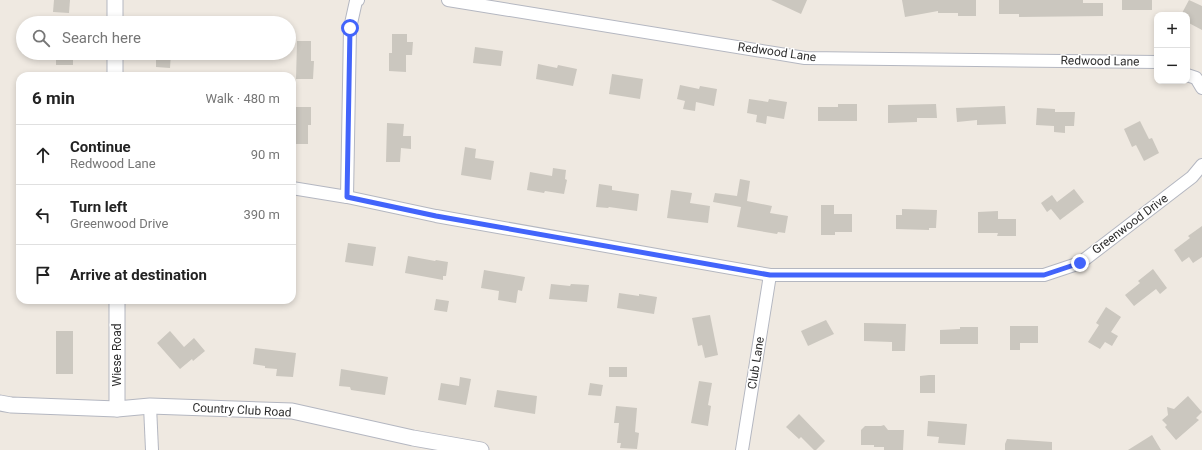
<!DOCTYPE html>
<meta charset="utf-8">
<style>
:root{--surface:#fff;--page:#f2f2f2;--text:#222;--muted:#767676;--line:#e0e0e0}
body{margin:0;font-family:Roboto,sans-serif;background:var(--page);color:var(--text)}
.controls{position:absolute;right:12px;top:12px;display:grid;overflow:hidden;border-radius:8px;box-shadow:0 2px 6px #0003}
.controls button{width:36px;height:36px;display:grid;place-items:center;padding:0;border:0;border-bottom:1px solid var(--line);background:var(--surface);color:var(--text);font:20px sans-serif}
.stop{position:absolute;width:12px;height:12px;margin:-9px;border:3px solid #4264fb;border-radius:50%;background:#fff}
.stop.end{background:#4264fb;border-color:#fff;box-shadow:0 1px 4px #0008}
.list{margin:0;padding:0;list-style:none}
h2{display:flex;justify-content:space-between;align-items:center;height:52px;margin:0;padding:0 16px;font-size:17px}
h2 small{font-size:13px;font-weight:400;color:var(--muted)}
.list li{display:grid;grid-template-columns:26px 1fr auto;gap:12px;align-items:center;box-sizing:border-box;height:60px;padding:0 16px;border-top:1px solid var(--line)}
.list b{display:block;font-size:15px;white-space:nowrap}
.list p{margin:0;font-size:13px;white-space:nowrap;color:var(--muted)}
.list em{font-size:13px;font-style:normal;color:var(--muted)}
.icon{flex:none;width:22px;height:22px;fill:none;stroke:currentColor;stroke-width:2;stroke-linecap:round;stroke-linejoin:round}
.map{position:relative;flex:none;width:1202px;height:450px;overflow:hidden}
.search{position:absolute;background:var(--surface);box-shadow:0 2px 6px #0003;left:16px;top:16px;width:280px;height:44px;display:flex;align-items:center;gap:10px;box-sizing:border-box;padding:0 14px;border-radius:22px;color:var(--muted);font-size:15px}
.panel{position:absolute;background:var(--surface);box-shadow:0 2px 6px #0003;left:16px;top:72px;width:280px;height:232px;border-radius:12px}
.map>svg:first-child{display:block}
.building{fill:#cbc7bf}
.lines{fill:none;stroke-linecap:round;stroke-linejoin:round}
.minor-casing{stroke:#b4b7c1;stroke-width:14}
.tertiary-casing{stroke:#b4b7c1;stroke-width:17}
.minor{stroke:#fff;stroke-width:12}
.tertiary{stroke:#fff;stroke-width:15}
.route{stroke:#4264fb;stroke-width:5}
.labels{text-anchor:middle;stroke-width:3;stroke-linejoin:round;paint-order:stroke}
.street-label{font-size:12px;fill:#2e2e2e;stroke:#fff}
</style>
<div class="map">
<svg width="1202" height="450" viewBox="0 0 1202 450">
<rect width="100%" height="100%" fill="#efe9e1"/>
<!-- building -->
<g class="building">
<path d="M 54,0 L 70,0 L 69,13 L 53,12 Z"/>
<path d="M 771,0 L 807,0 L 801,14 Z"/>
<path d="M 902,0 L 976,0 L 976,16 L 958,16 L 958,13 L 938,13 L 938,11 L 905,17 Z"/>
<path d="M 999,0 L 1083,0 L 1083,3 L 1103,3 L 1103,16 L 1019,17 L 1019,14 L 999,14 Z"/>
<rect x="1122" y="0" width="30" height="10"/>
<path d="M 1189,0 L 1202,6 L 1202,30 L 1187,22 L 1187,15 L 1181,15 Z"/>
<path d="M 392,34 L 407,34 L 407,42 L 413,42 L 412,55 L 406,55 L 406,72 L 389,71 L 389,53 L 392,53 Z"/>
<path d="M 297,41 L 311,41 L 311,61 L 314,61 L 313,79 L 296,79 Z"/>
<path d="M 475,47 L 503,51 L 501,66 L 473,63 Z"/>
<rect x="56" y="53" width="17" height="12"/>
<path d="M 156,53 L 171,53 L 170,68 L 156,67 Z"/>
<path d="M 538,64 L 557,68 L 558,65 L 577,69 L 573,86 L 536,79 Z"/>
<path d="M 612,74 L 643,79 L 640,99 L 609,94 Z"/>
<path d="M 680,85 L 699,89 L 700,86 L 717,89 L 714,106 L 696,102 L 695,111 L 683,109 L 685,101 L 677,99 Z"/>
<path d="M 749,99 L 768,102 L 769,99 L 787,102 L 784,119 L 767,116 L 766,124 L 756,122 L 757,115 L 747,113 Z"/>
<path d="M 838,104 L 857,104 L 857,121 L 818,121 L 818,107 L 838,107 Z"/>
<path d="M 936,104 L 937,118 L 917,118 L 917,122 L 888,123 L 888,105 Z"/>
<path d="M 1005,106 L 1006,124 L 977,125 L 977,120 L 957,122 L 956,108 Z"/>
<path d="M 294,107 L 311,107 L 311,125 L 308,125 L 308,144 L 293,144 Z"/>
<path d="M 1037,108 L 1055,109 L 1055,112 L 1075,112 L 1074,126 L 1065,126 L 1065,133 L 1054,132 L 1054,126 L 1036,125 Z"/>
<path d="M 1140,121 L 1149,139 L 1152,138 L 1159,153 L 1144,161 L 1136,145 L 1132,147 L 1124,129 Z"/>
<path d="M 387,123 L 404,124 L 403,136 L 411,136 L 411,149 L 401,148 L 400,162 L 386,162 Z"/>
<path d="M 465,147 L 476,149 L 475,158 L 494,161 L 491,180 L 461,175 Z"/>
<path d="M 553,168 L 566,170 L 565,179 L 567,180 L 564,194 L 545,191 L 544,193 L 527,190 L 530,172 L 552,176 Z"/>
<path d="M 740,179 L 750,181 L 747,201 L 772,206 L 770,213 L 788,216 L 785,233 L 778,232 L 777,234 L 737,227 L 741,207 L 713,202 L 715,193 L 737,196 Z"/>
<path d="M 599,184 L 612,186 L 612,190 L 639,194 L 637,211 L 609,207 L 608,208 L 596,207 Z"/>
<path d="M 1074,189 L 1084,202 L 1060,220 L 1051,209 L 1047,212 L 1041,203 L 1052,195 L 1057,202 Z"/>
<path d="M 671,190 L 692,193 L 690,203 L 710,206 L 708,223 L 667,218 Z"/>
<path d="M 821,205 L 834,205 L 834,214 L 852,214 L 852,232 L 835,232 L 835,235 L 821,235 Z"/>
<path d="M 902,209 L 937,210 L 936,228 L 929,228 L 929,230 L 896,229 L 896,215 L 902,215 Z"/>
<path d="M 998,211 L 998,219 L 1016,219 L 1016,236 L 997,236 L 998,233 L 978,233 L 978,212 Z"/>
<path d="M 1202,226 L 1202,257 L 1193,263 L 1189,257 L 1182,262 L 1174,250 L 1190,238 L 1188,236 Z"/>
<path d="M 348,243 L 376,247 L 373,266 L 345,262 Z"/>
<path d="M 408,256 L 435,261 L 436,260 L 448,262 L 446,276 L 443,276 L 443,280 L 405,273 Z"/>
<path d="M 1153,269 L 1167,288 L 1160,294 L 1156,289 L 1134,306 L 1125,295 L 1140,283 L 1138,281 Z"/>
<path d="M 484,270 L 525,277 L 522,291 L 518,290 L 516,303 L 498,300 L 499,291 L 481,288 Z"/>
<path d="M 551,284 L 570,286 L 571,284 L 589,285 L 587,302 L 549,299 Z"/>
<path d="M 619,293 L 639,296 L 639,294 L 657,297 L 654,314 L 617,308 Z"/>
<path d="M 436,299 L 449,301 L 447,312 L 434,310 Z"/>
<path d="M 1106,307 L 1121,317 L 1111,332 L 1118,336 L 1112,346 L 1105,342 L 1100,349 L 1088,342 L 1099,325 L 1096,323 Z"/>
<path d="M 710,315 L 718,355 L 705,358 L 702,345 L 698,346 L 692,318 Z"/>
<path d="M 826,320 L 834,334 L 808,346 L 801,331 Z"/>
<path d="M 864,323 L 906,324 L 905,351 L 892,351 L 892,342 L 864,341 Z"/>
<path d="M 1010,326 L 1038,326 L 1038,343 L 1020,343 L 1020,350 L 1010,350 Z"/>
<path d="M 960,327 L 978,327 L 978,344 L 940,344 L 940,330 L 960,329 Z"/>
<rect x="56" y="331" width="17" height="43"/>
<path d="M 170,331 L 184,347 L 194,338 L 205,351 L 193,361 L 192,359 L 180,369 L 157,343 Z"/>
<path d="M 255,348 L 296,353 L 293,377 L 276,376 L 277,369 L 265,368 L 265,366 L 253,364 Z"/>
<rect x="609" y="367" width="18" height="10"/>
<path d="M 341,369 L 388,377 L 385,395 L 351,390 L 350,387 L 339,386 Z"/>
<path d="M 929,375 L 935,375 L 935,393 L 920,393 L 920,376 Z"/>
<path d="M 460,377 L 471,379 L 466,405 L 438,400 L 441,383 L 459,386 Z"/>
<path d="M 699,381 L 712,383 L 708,405 L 711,406 L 708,426 L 691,423 Z"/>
<path d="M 590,383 L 603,385 L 601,396 L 588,395 Z"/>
<path d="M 497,390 L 537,396 L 535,414 L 494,407 Z"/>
<path d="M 1188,396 L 1202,412 L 1196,418 L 1199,420 L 1176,440 L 1165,427 L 1167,425 L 1162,420 L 1168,415 L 1167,407 L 1174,409 Z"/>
<path d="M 616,406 L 637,408 L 635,432 L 639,433 L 637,449 L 620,448 L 621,443 L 617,443 L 619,423 L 614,423 Z"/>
<path d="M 799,414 L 825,441 L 816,450 L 814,450 L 801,437 L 799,439 L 786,427 Z"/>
<path d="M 928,421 L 967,424 L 965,445 L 938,443 L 939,437 L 927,436 Z"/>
<path d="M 884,425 L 888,430 L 904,430 L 903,450 L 884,450 L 884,447 L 874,447 L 874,445 L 861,445 L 861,430 L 865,426 L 881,426 Z"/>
<path d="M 1152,435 L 1161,450 L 1128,450 Z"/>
<path d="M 1007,439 L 1052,442 L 1052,450 L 1005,450 L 1005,444 Z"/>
</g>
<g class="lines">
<!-- minor casing -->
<g class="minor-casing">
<g id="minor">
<path d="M 448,0 L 805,58 L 1157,62"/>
<path d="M 1187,75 L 1196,78 L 1202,88"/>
<path d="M 292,188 L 347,197 L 436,216 L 770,275 L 1044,275 L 1080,263 L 1192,177 L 1202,165"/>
<path d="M 347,197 L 350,28 L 356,1 L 358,0"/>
<path d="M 150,406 L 152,450"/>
<path d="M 742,450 L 770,275"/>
</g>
</g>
<!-- tertiary casing -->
<g class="tertiary-casing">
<g id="tertiary">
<path d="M 115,0 L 115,23"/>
<path d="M 115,53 L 115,76"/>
<path d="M 117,300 L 117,409"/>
<path d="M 0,403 L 11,405 L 117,409 L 150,406 L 292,411 L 413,438 L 481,450"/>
</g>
</g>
<!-- minor -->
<use href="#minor" class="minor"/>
<!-- tertiary -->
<use href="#tertiary" class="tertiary"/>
</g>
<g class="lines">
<!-- route -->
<path class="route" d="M 350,28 L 347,197 L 436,216 L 770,275 L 1044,275 L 1080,263"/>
</g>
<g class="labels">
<!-- street labels -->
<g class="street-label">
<text transform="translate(777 52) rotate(8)" y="4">Redwood Lane</text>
<text transform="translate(1100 61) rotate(1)" y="4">Redwood Lane</text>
<text transform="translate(1130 224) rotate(-37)" y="4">Greenwood Drive</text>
<text transform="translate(117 355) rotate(-90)" y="4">Wiese Road</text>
<text transform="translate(756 363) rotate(-81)" y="4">Club Lane</text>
<text transform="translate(242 410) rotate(3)" y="4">Country Club Road</text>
</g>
</g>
</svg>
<div class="controls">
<button>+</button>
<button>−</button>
</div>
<div class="stop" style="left:350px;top:28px"></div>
<div class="stop end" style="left:1080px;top:263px"></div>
<div class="search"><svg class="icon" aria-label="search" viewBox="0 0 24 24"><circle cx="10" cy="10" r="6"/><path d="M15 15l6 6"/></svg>Search here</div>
<section class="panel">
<h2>6 min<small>Walk · 480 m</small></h2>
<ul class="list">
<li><svg class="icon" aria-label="ahead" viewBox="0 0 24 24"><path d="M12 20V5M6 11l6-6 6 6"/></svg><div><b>Continue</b><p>Redwood Lane</p></div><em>90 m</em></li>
<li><svg class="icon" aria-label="left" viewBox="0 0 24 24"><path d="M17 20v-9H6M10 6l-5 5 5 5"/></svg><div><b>Turn left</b><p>Greenwood Drive</p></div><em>390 m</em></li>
<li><svg class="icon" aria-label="arrive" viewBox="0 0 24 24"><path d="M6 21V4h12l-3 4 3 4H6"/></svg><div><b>Arrive at destination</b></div></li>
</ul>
</section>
</div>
